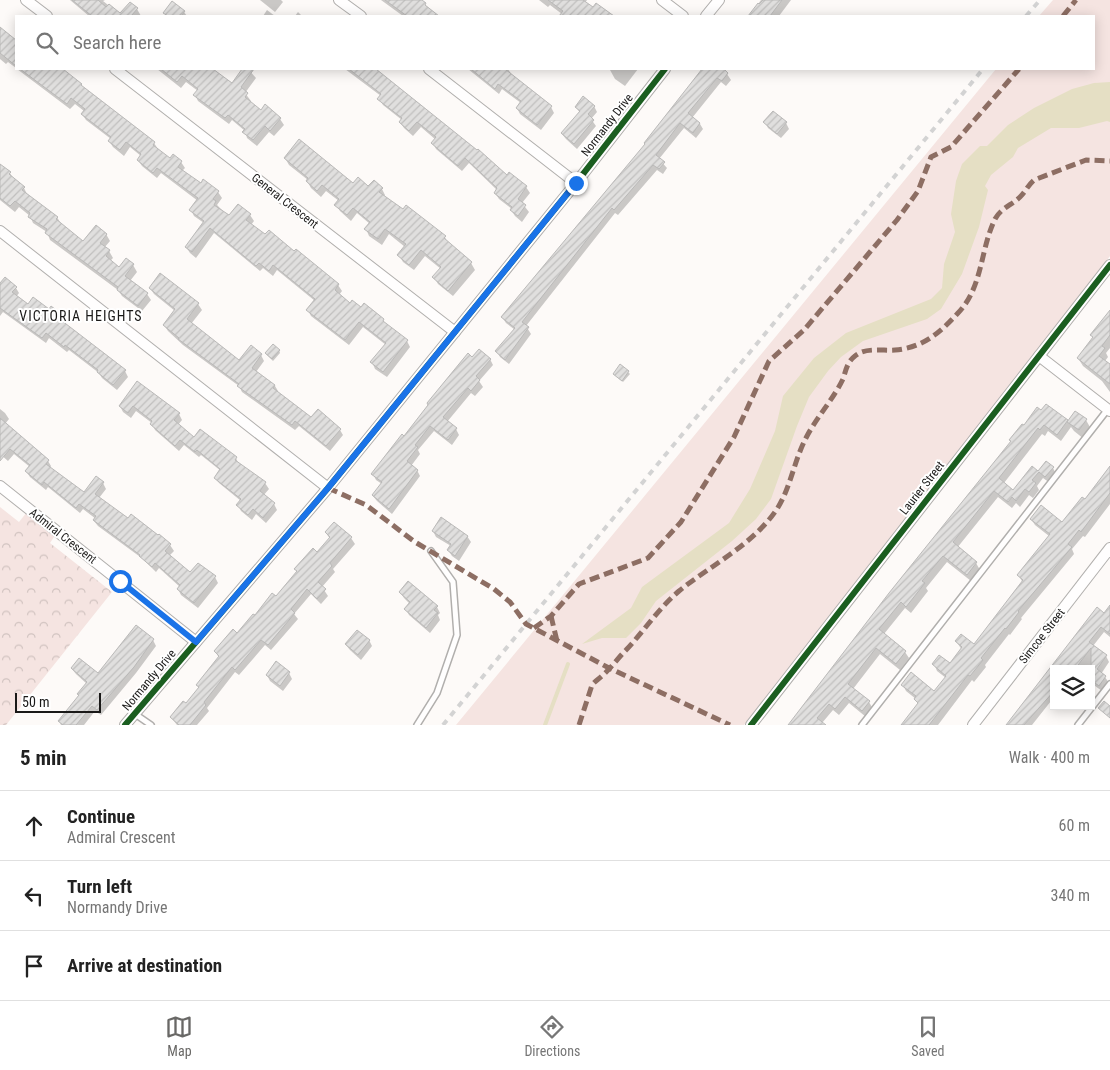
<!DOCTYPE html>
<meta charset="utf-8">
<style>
:root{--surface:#fff;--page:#f2f2f2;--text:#222;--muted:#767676;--line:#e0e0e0;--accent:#696866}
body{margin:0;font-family:"Roboto Condensed",sans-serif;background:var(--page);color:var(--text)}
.controls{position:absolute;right:15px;bottom:15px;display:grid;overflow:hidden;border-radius:0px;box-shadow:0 2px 12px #0003}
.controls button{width:45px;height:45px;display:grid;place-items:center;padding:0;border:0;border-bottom:1px solid var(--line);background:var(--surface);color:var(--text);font:25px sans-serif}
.scale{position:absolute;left:15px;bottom:12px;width:86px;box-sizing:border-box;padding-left:5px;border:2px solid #1a1918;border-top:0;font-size:14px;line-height:18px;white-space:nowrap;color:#1a1918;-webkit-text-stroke:4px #fff;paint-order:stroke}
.stop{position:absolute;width:15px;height:15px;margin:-11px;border:4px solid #1a73e8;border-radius:50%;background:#fff}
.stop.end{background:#1a73e8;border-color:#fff;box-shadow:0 1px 5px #0008}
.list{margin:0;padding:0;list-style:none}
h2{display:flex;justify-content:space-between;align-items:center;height:65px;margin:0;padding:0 20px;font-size:21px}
h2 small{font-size:16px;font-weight:400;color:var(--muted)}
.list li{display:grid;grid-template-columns:32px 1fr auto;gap:15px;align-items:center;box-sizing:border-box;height:70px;padding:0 20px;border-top:1px solid var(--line)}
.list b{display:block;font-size:19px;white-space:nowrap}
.list p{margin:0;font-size:16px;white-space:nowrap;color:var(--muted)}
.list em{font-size:16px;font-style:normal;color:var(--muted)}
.icon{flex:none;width:28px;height:28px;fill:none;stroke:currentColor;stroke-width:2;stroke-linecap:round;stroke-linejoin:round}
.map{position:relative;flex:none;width:1110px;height:725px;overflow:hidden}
.search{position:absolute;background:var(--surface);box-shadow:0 2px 12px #0003;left:15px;right:15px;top:15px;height:55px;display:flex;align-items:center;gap:12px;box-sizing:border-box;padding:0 18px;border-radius:0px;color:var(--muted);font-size:19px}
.sheet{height:275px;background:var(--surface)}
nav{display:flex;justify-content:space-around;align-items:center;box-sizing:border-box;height:70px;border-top:1px solid var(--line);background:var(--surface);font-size:14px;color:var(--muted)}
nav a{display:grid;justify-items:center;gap:2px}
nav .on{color:var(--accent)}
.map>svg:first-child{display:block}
.green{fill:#f5e4e1}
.forest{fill:url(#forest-crowns)}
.water{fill:#e5dfc4}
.shadow{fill:#0003}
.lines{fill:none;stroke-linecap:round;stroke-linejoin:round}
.stream{stroke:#e5dfc4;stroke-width:4}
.building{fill:url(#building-hatch);stroke:#bab9b8}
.service-casing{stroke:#b1afad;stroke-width:8}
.minor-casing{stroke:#b1afad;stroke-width:12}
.service{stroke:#fffefe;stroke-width:5}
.minor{stroke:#fffefe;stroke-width:10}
.rail{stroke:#d3d3d3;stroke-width:4;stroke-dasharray:6 6;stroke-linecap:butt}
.quiet{stroke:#8d6e63;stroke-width:5;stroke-dasharray:10 5;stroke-linecap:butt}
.cycleway-casing{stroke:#fff;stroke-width:9}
.cycleway{stroke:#1b5e20;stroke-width:6}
.route{stroke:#1a73e8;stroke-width:6}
.labels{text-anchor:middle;stroke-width:4;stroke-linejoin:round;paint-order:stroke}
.street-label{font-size:12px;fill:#1a1918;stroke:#fff}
.neighbourhood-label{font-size:14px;letter-spacing:1px;fill:#1a1918;stroke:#fff}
</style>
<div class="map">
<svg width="1110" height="725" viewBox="0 0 1110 725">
<defs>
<pattern id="forest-crowns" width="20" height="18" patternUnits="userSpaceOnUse" patternTransform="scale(1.25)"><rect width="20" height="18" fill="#f5e4e1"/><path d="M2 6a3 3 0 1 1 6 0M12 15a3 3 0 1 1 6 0" fill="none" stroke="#d1c3c0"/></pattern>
<pattern id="building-hatch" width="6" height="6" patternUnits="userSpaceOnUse" patternTransform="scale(1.25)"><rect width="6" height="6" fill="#e0dfde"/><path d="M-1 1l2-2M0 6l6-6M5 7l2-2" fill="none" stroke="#c0bfbe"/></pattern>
</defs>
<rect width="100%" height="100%" fill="#fdfaf8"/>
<!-- green -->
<path class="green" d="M 1053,0 L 1110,0 L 1110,256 L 744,725 L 456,725 L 996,69 L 1094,69 L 1094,16 L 1039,16 Z"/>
<!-- forest -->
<path class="forest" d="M 0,507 L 19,522 L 27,512 L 56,534 L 50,543 L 112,592 L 6,725 L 0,725 Z"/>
<!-- water -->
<path class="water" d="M 1110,82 L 1110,122 L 1107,121 L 1079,128 L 1051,128 L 1018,148 L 1013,157 L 991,175 L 985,186 L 988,190 L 979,227 L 962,274 L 941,309 L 927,319 L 863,341 L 841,357 L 828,371 L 809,397 L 797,426 L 771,499 L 756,519 L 732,541 L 656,601 L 641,623 L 626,638 L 602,638 L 582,644 L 631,608 L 642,587 L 729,523 L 750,489 L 775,431 L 783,396 L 814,358 L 846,333 L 931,299 L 942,288 L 944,264 L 955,232 L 951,214 L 956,181 L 962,164 L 980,146 L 987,146 L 1008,125 L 1034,108 L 1072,89 L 1094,83 Z"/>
<!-- shadow -->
<g class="shadow">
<path d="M 70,0 L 105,0 L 103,1 L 121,15 L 137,9 L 141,16 L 89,16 Z"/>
<path d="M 260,0 L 281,0 L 283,2 L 275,12 Z"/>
<path d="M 381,0 L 420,0 L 437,16 L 403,16 Z"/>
<path d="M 539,0 L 587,0 L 585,3 L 593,9 L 596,5 L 611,16 L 560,16 L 562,14 L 550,5 L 548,7 Z"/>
<path d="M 761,0 L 791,0 L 779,16 L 749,16 Z"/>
<path d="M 267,10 L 275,16 L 263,16 Z"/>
<path d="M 184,12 L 187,16 L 167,16 L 165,13 Z"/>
<path d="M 298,12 L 302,16 L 295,16 Z"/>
<path d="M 0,29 L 16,42 L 16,68 L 8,62 L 6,64 L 0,59 Z"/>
<path d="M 17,69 L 61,69 L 81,84 L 83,88 L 154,143 L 158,149 L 170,160 L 181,162 L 185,168 L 182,171 L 201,185 L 218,192 L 222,198 L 217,205 L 229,217 L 250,215 L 254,221 L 251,225 L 265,236 L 295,253 L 296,251 L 338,285 L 342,291 L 339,295 L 350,304 L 383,320 L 386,325 L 407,341 L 410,347 L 387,377 L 375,369 L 372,362 L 386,345 L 363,327 L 349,345 L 311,316 L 308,310 L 315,301 L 277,270 L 273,276 L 263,268 L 260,271 L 214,233 L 196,258 L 190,253 L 186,247 L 204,223 L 194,216 L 191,210 L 198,201 L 161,173 L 157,178 L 142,166 L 138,160 L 141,156 L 130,147 L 124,156 L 113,147 L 109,141 L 111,139 L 86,120 L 82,114 L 84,111 L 75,104 L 70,109 Z"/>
<path d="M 157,69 L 186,69 L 190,72 L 193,69 L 204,69 L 207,71 L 211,69 L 232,85 L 244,69 L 248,69 L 256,78 L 245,93 L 251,101 L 249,102 L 261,111 L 280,119 L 284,125 L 274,136 L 269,132 L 257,146 L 247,138 L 245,131 L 232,120 L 229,124 L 198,101 L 195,95 L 198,91 L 186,82 L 181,88 Z"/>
<path d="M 345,69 L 374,69 L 416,101 L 507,177 L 526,187 L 530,193 L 522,203 L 529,212 L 522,222 L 515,216 L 511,210 L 512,209 L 499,199 L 495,193 L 497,190 L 469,163 L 462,171 L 436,149 L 433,143 L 436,140 L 421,127 L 413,136 L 404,128 L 400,122 L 402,120 L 383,105 L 379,99 L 381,96 Z"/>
<path d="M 468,69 L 508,69 L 512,75 L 551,107 L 554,113 L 541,130 L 520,114 L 517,108 L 521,103 L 502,89 L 499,94 Z"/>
<path d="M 611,69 L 638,69 L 625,86 L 615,79 L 610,70 Z"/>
<path d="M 704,69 L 721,69 L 727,74 L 731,80 L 726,86 L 721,82 L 692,118 L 700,124 L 703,129 L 696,138 L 684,128 L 659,159 L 667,168 L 663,174 L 657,170 L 618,215 L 615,213 L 526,326 L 531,334 L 509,364 L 500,357 L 497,351 L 515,330 L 506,323 L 502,317 L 647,145 L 646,143 Z"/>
<path d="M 594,106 L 597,112 L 591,119 L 596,126 L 577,149 L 566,139 L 562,134 L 580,113 L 576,107 Z"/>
<path d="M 765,122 L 786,123 L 789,129 L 781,138 L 768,128 Z"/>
<path d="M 285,158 L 353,185 L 382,189 L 385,195 L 384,197 L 445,237 L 448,244 L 471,263 L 475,270 L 453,296 L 438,284 L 434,277 L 441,269 L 425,256 L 414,270 L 403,262 L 399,255 L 405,247 L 389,234 L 382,245 L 369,236 L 366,229 L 370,224 L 357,213 L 351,221 L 340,211 L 336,205 L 339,201 L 326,191 L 321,197 L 311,188 L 307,181 L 308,180 L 289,165 Z"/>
<path d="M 0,165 L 10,173 L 14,180 L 24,188 L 27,194 L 57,217 L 61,224 L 84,243 L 106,234 L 110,241 L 104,248 L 109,251 L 113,258 L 110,261 L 120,268 L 133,265 L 137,272 L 130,281 L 147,294 L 151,300 L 142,311 L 122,296 L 118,290 L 50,240 L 47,232 L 33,223 L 30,216 L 19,207 L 15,212 L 0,200 Z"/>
<path d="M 160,274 L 198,304 L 202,310 L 191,324 L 239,362 L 251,347 L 261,355 L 264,361 L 256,372 L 275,386 L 278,391 L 277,393 L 311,419 L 340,430 L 343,435 L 330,451 L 299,426 L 295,430 L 242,392 L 239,386 L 183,345 L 168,331 L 164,325 L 175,311 L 154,294 L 150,288 Z"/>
<path d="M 0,285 L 16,288 L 19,293 L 16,297 L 28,306 L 59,313 L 62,319 L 61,321 L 125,371 L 128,377 L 117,390 L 102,378 L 99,373 L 69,350 L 67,352 L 49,338 L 46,343 L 3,312 L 0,316 Z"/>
<path d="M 1110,311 L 1110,348 L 1106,353 L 1108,357 L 1105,361 L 1110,365 L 1110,392 L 1102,381 L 1083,366 L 1078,358 L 1094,338 Z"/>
<path d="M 279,350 L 280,353 L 273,361 L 266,354 Z"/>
<path d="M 473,358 L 490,359 L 493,365 L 479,381 L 483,387 L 475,396 L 471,393 L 447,422 L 456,429 L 459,435 L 452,445 L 434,431 L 418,450 L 420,454 L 411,466 L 417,470 L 420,476 L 392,514 L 377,501 L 373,496 L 382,484 L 376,480 L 373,474 Z"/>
<path d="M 628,372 L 630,374 L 623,382 L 614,374 Z"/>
<path d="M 138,383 L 179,414 L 182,420 L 178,425 L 194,438 L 200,430 L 236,458 L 239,465 L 265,483 L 269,489 L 263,496 L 274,504 L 277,510 L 266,523 L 256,514 L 252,520 L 241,511 L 238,505 L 241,501 L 219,483 L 215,478 L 221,471 L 201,455 L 199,457 L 184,445 L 179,451 L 155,430 L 152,423 L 136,411 L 131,418 L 123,412 L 120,406 Z"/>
<path d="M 0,409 L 5,413 L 9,419 L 5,424 L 48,461 L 51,466 L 50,468 L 84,494 L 103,483 L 106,489 L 99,498 L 128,520 L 158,537 L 159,535 L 170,545 L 174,551 L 169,556 L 190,574 L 215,577 L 218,583 L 198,608 L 181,595 L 178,589 L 180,587 L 159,568 L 156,572 L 143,559 L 98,526 L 94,521 L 96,519 L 83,509 L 80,513 L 48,487 L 46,490 L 30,477 L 26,471 L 30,467 L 14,454 L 8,461 L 0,454 Z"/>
<path d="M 1076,413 L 1086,420 L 1091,429 L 1084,439 L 1074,431 L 1071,427 L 1061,441 L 1048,431 L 1045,436 L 1042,434 L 1004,483 L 1014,491 L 1038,472 L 1046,463 L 1053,468 L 1056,474 L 1050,483 L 1043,478 L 1037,486 L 1039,490 L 1033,498 L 1029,495 L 1020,507 L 1016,503 L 1012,508 L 998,497 L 957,548 L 976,563 L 980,570 L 971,581 L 947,562 L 926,588 L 928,591 L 911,613 L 905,608 L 884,634 L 905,652 L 909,658 L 900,670 L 880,654 L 853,689 L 869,702 L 873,709 L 866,717 L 849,703 L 839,715 L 833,710 L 822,723 L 824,725 L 794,725 L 1012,442 L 1022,425 L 1067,421 L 1068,423 Z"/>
<path d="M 1110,466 L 1110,504 L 1085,537 L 1083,536 L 1072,549 L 1074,554 L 1021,618 L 1022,619 L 1010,635 L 1009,634 L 985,665 L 986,667 L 974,682 L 972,680 L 938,725 L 903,725 L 918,704 L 916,699 L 906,691 L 903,685 L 934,692 L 946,678 L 937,671 L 934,664 L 950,665 L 962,650 L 956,641 L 974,645 L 1023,583 L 1019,576 L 1049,536 L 1035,525 L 1031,519 L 1063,523 L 1085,500 Z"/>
<path d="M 334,524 L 351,538 L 355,544 L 333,569 L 335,572 L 322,587 L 328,596 L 321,604 L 311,594 L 294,614 L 298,619 L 271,650 L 265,645 L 239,675 L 235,672 L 207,708 L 209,711 L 197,725 L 177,725 L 171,717 L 186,705 L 199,689 L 197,685 L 219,658 L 215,651 L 237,635 L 276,598 L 298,573 L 295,569 L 318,554 L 330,539 L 326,533 Z"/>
<path d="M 433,531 L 467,536 L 471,542 L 459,561 L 452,556 L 448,550 L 451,546 L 436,537 Z"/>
<path d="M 400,592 L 437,607 L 440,613 L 438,615 L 440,620 L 430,633 L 409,615 L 406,609 L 410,604 L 404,598 Z"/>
<path d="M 1110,607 L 1110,637 L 1104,632 L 1093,646 L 1106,656 L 1109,662 L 1101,674 L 1105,677 L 1109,683 L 1102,691 L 1091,683 L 1091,669 L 1054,669 L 1053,702 L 1051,701 L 1032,725 L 1007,725 L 1097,609 L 1105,614 Z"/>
<path d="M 153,640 L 156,646 L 136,673 L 101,715 L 95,711 L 84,725 L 61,725 L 59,721 L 80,696 L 87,684 L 76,674 L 72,669 L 98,674 Z"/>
<path d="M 369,640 L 372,646 L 361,660 L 350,650 L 346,645 Z"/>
<path d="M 289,673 L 292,679 L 283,691 L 270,681 L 267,675 Z"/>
</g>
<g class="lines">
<!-- stream -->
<path class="stream" d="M 545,725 L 568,664"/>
</g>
<!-- building -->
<g class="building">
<path d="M 72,0 L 98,0 L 106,7 L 109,4 L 120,13 L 130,2 L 138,8 L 131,16 L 92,16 Z"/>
<path d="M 385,0 L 422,0 L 426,3 L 425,5 L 439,16 L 407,16 Z"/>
<path d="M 548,0 L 583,0 L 593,7 L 596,3 L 614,16 L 559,16 L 563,11 Z"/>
<path d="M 763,0 L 782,0 L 770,16 L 748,16 L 758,3 L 759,4 Z"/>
<path d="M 172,1 L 185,11 L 181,16 L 168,16 L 163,13 Z"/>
<path d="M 0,27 L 16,40 L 16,66 L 0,53 Z"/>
<path d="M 20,69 L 63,69 L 82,84 L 81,85 L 155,142 L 153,145 L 170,158 L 173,154 L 182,161 L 178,167 L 201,183 L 203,179 L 219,191 L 213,199 L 216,201 L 214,205 L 229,215 L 238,204 L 251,214 L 246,220 L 265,234 L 269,230 L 294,251 L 296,249 L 339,284 L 335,290 L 350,303 L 352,300 L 361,307 L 364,303 L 384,319 L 383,321 L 408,340 L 383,372 L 370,362 L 386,343 L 359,322 L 345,340 L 306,310 L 315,299 L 273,265 L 269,271 L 259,263 L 256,266 L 210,228 L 192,252 L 185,247 L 204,221 L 189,210 L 198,198 L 157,168 L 153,173 L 137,160 L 141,154 L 126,142 L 120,150 L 108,141 L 111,137 L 81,114 L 85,109 L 71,98 L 67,104 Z"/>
<path d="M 161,69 L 213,69 L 232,83 L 242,69 L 254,69 L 241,87 L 248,93 L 245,97 L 261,110 L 265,104 L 281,118 L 270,131 L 265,126 L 253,140 L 242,132 L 245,129 L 228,115 L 225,118 L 193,95 L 198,89 L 182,76 L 177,82 Z"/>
<path d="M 349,69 L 376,69 L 477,150 L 478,149 L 507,175 L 509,172 L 527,186 L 518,199 L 526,205 L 518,216 L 510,210 L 512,207 L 494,193 L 497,188 L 465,158 L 458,166 L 431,143 L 436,137 L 417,122 L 409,131 L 399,122 L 402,118 L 377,99 L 381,94 Z"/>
<path d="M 471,69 L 505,69 L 552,106 L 537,125 L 516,108 L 521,101 L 498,84 L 495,89 Z"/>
<path d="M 702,69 L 724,69 L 728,73 L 722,81 L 717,78 L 688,113 L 700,123 L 693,133 L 680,123 L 656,155 L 665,162 L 659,169 L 653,165 L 614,210 L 612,208 L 522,322 L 529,327 L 505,360 L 495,351 L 515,328 L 501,317 L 645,144 L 644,143 Z"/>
<path d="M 583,96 L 595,106 L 588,114 L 594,120 L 574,144 L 561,133 L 580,111 L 575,107 Z"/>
<path d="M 773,111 L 787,122 L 777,134 L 763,122 Z"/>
<path d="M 299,139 L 353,183 L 358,177 L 368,186 L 374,180 L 383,188 L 379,192 L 403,209 L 406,205 L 446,236 L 444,238 L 472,262 L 448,291 L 432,277 L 441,267 L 421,250 L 409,265 L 397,255 L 406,244 L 385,229 L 378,239 L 364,229 L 370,222 L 353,208 L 347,215 L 334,205 L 339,199 L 322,185 L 317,191 L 306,181 L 308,178 L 284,158 Z"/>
<path d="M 0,164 L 11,172 L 9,174 L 25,187 L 22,190 L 58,217 L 56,219 L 83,241 L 96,225 L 107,234 L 100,243 L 110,250 L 106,256 L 119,267 L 126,258 L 134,264 L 125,276 L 148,293 L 138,306 L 117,290 L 118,287 L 45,233 L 47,229 L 28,217 L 30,213 L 15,201 L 10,206 L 0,198 Z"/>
<path d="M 160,273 L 199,303 L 187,319 L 239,360 L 251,345 L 262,354 L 252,368 L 275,385 L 273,388 L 311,417 L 318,409 L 341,429 L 326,446 L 295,421 L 292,425 L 237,386 L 239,384 L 178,339 L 179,338 L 163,325 L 175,309 L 149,288 Z"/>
<path d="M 5,277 L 17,287 L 12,292 L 28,304 L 33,297 L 49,309 L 51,306 L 60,313 L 57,317 L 126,370 L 113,385 L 97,372 L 98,370 L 65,345 L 64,347 L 46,333 L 42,338 L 0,308 L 0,283 Z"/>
<path d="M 1110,310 L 1110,335 L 1102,346 L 1105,348 L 1099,356 L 1110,364 L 1110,384 L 1077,358 L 1093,337 L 1090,335 Z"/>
<path d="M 273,344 L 280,350 L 272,359 L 265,353 Z"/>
<path d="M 479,349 L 491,359 L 476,376 L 480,380 L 471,391 L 468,388 L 443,417 L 457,428 L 448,440 L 430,426 L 415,445 L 418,447 L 407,461 L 418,470 L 389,509 L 372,495 L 382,482 L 371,474 L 402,434 L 404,436 L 428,405 L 427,403 L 468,353 L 472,357 Z"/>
<path d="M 620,364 L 629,371 L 622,381 L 613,374 Z"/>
<path d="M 137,381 L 180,413 L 174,420 L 194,437 L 200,429 L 237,457 L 235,460 L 266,482 L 260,491 L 275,503 L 263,518 L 253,509 L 248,515 L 236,505 L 241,499 L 214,478 L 220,469 L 197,450 L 195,452 L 180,440 L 175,446 L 150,424 L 152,421 L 133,406 L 128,413 L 119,406 Z"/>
<path d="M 1046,404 L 1068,420 L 1057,435 L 1044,425 L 1040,430 L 1038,428 L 999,478 L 1013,490 L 1032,466 L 1038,471 L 1046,461 L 1054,467 L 1045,477 L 1039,472 L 1032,480 L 1036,483 L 1029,492 L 1025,489 L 1016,501 L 1012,497 L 1008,502 L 994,491 L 953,542 L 977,562 L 967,575 L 943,556 L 922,581 L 925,583 L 906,607 L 901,602 L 879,629 L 906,651 L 896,664 L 876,648 L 848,684 L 870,701 L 862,711 L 845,697 L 835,709 L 829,704 L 817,718 L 826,725 L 788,725 L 889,593 L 1011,441 L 1009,440 L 1022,424 L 1024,425 L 1037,407 L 1041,410 Z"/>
<path d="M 1075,411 L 1087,419 L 1079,430 L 1067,422 Z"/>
<path d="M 0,418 L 49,460 L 46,464 L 84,492 L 96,476 L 104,482 L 95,494 L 128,518 L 131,514 L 158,535 L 159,534 L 171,544 L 165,551 L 190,572 L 198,563 L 216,576 L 194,603 L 177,589 L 180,585 L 155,563 L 152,567 L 139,556 L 140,555 L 93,520 L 96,516 L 79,504 L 76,508 L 44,482 L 42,485 L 25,471 L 30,465 L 10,449 L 0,461 Z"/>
<path d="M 1110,466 L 1110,493 L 1081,532 L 1079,530 L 1068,544 L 1072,547 L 1018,611 L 1019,612 L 1006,629 L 1005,628 L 981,658 L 983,660 L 970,676 L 968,675 L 929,725 L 901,725 L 918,703 L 914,699 L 916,696 L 901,685 L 911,672 L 934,691 L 946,676 L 932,664 L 939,655 L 950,663 L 962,647 L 955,641 L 961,634 L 974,644 L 1023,580 L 1017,575 L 1050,534 L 1030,519 L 1041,505 L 1062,522 L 1082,497 L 1085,499 Z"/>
<path d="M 441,517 L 468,536 L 455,556 L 447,550 L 451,544 L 432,531 Z"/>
<path d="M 334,522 L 352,537 L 330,563 L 332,566 L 318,582 L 326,589 L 317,599 L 307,589 L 291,609 L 295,613 L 268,645 L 261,640 L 235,670 L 232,667 L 204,702 L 206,705 L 190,725 L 179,725 L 170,717 L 183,701 L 186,703 L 199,687 L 196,685 L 219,656 L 214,651 L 233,629 L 237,633 L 253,614 L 255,615 L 272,593 L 276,596 L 297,571 L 294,569 L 313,548 L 317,552 L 330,537 L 325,532 Z"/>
<path d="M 408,581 L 438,606 L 434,610 L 438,613 L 426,628 L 404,609 L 410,602 L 399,592 Z"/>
<path d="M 1110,605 L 1110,634 L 1101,627 L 1089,642 L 1107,655 L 1097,669 L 1106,676 L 1099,686 L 1091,680 L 1091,648 L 1075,669 L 1054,669 L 1054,691 L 1024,725 L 1006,725 L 1097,607 L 1104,613 Z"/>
<path d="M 136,625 L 154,639 L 134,667 L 97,710 L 92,706 L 76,725 L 63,725 L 58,721 L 79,695 L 77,694 L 87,682 L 71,668 L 79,658 L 98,673 Z"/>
<path d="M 357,630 L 370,640 L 358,655 L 345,644 Z"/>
<path d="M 276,661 L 290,672 L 280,686 L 266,675 Z"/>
<path d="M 1104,701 L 1110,706 L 1110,718 L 1098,708 Z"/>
</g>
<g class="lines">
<!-- service casing -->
<g class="service-casing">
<g id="service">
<path d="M 135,714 L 151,725"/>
<path d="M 417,725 L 437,693 L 457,635 L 453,582 L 431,551"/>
<path d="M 862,725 L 1108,409"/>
<path d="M 1078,725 L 1110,684"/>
</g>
</g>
<!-- minor casing -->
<g class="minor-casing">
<g id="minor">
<path d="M 26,0 L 47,16"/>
<path d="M 339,0 L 361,16"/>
<path d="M 662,0 L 683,16"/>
<path d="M 706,16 L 719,0"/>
<path d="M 115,69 L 455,332"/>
<path d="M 429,69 L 576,183"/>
<path d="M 0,231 L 328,488"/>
<path d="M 1039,356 L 1110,411"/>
<path d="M 0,486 L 196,642"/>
<path d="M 125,725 L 328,488 L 576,183 L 665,69"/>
<path d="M 751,725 L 1110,265"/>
<path d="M 973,725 L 1110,548"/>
</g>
</g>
<!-- service -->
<use href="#service" class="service"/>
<!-- minor -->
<use href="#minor" class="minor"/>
<!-- rail -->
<g class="rail">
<path d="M 1026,16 L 1040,0"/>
<path d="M 443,725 L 983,69"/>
</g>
<!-- quiet -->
<g class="quiet">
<path d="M 1063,16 L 1076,0"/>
<path d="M 328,488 L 366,505 L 415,542 L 494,589 L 510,602 L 526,624 L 609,668 L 730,725"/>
<path d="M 551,616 L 557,641"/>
<path d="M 534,628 L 551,616 L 579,584 L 648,558 L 681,522 L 734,437 L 769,361 L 804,330 L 897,220 L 918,191 L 931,157 L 951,147 L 1019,69"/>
<path d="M 579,725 L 592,685 C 595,681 599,679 603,675 C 611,668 618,658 626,650 C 644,631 658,609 679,591 C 711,565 753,545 777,509 C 791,487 794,460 807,436 C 817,417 834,398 843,379 C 846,370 847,362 855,356 C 865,347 883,351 895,350 C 922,348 940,333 958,313 C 983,287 980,250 995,219 C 1001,208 1012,205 1020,197 C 1026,191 1028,185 1034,180 L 1086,160 L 1110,161"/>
</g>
<!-- cycleway casing -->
<g class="cycleway-casing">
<g id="cycleway">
<path d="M 125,725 L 328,488 L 576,183 L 665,69"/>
<path d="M 751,725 L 1110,265"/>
</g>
</g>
<!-- cycleway -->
<use href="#cycleway" class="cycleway"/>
</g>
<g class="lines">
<!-- route -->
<path class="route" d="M 120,581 L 196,642 L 328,488 L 576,183"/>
</g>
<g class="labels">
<!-- street labels -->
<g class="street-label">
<text transform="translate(607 125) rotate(-52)" y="4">Normandy Drive</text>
<text transform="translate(285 201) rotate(38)" y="4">General Crescent</text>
<text transform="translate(922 488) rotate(-52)" y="4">Laurier Street</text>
<text transform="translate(63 536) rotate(38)" y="4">Admiral Crescent</text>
<text transform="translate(1042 636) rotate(-52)" y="4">Simcoe Street</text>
<text transform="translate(149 680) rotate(-50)" y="4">Normandy Drive</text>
</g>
<!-- neighbourhood labels -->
<g class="neighbourhood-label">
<text x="81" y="321">VICTORIA HEIGHTS</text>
</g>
</g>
</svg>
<div class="controls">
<button><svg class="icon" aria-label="layers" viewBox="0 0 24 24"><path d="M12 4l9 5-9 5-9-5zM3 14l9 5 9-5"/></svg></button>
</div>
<div class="scale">50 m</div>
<div class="stop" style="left:120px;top:581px"></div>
<div class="stop end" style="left:576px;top:183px"></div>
<div class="search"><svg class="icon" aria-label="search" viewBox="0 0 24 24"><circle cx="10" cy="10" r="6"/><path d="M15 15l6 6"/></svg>Search here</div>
</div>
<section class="sheet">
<h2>5 min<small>Walk · 400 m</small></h2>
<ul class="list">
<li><svg class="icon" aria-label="ahead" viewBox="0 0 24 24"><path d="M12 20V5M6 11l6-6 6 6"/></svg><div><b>Continue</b><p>Admiral Crescent</p></div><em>60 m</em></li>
<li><svg class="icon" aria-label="left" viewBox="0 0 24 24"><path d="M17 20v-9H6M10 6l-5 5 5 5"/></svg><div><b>Turn left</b><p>Normandy Drive</p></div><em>340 m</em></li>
<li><svg class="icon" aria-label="arrive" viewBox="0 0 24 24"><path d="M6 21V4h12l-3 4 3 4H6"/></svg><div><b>Arrive at destination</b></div></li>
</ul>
</section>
<nav>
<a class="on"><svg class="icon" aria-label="map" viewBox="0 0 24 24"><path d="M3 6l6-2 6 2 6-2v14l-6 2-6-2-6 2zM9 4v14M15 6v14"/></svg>Map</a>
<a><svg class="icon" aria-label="directions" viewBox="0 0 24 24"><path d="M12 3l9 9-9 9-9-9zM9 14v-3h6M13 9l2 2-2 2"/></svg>Directions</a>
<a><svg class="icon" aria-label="saved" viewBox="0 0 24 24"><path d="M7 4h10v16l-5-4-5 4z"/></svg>Saved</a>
</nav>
